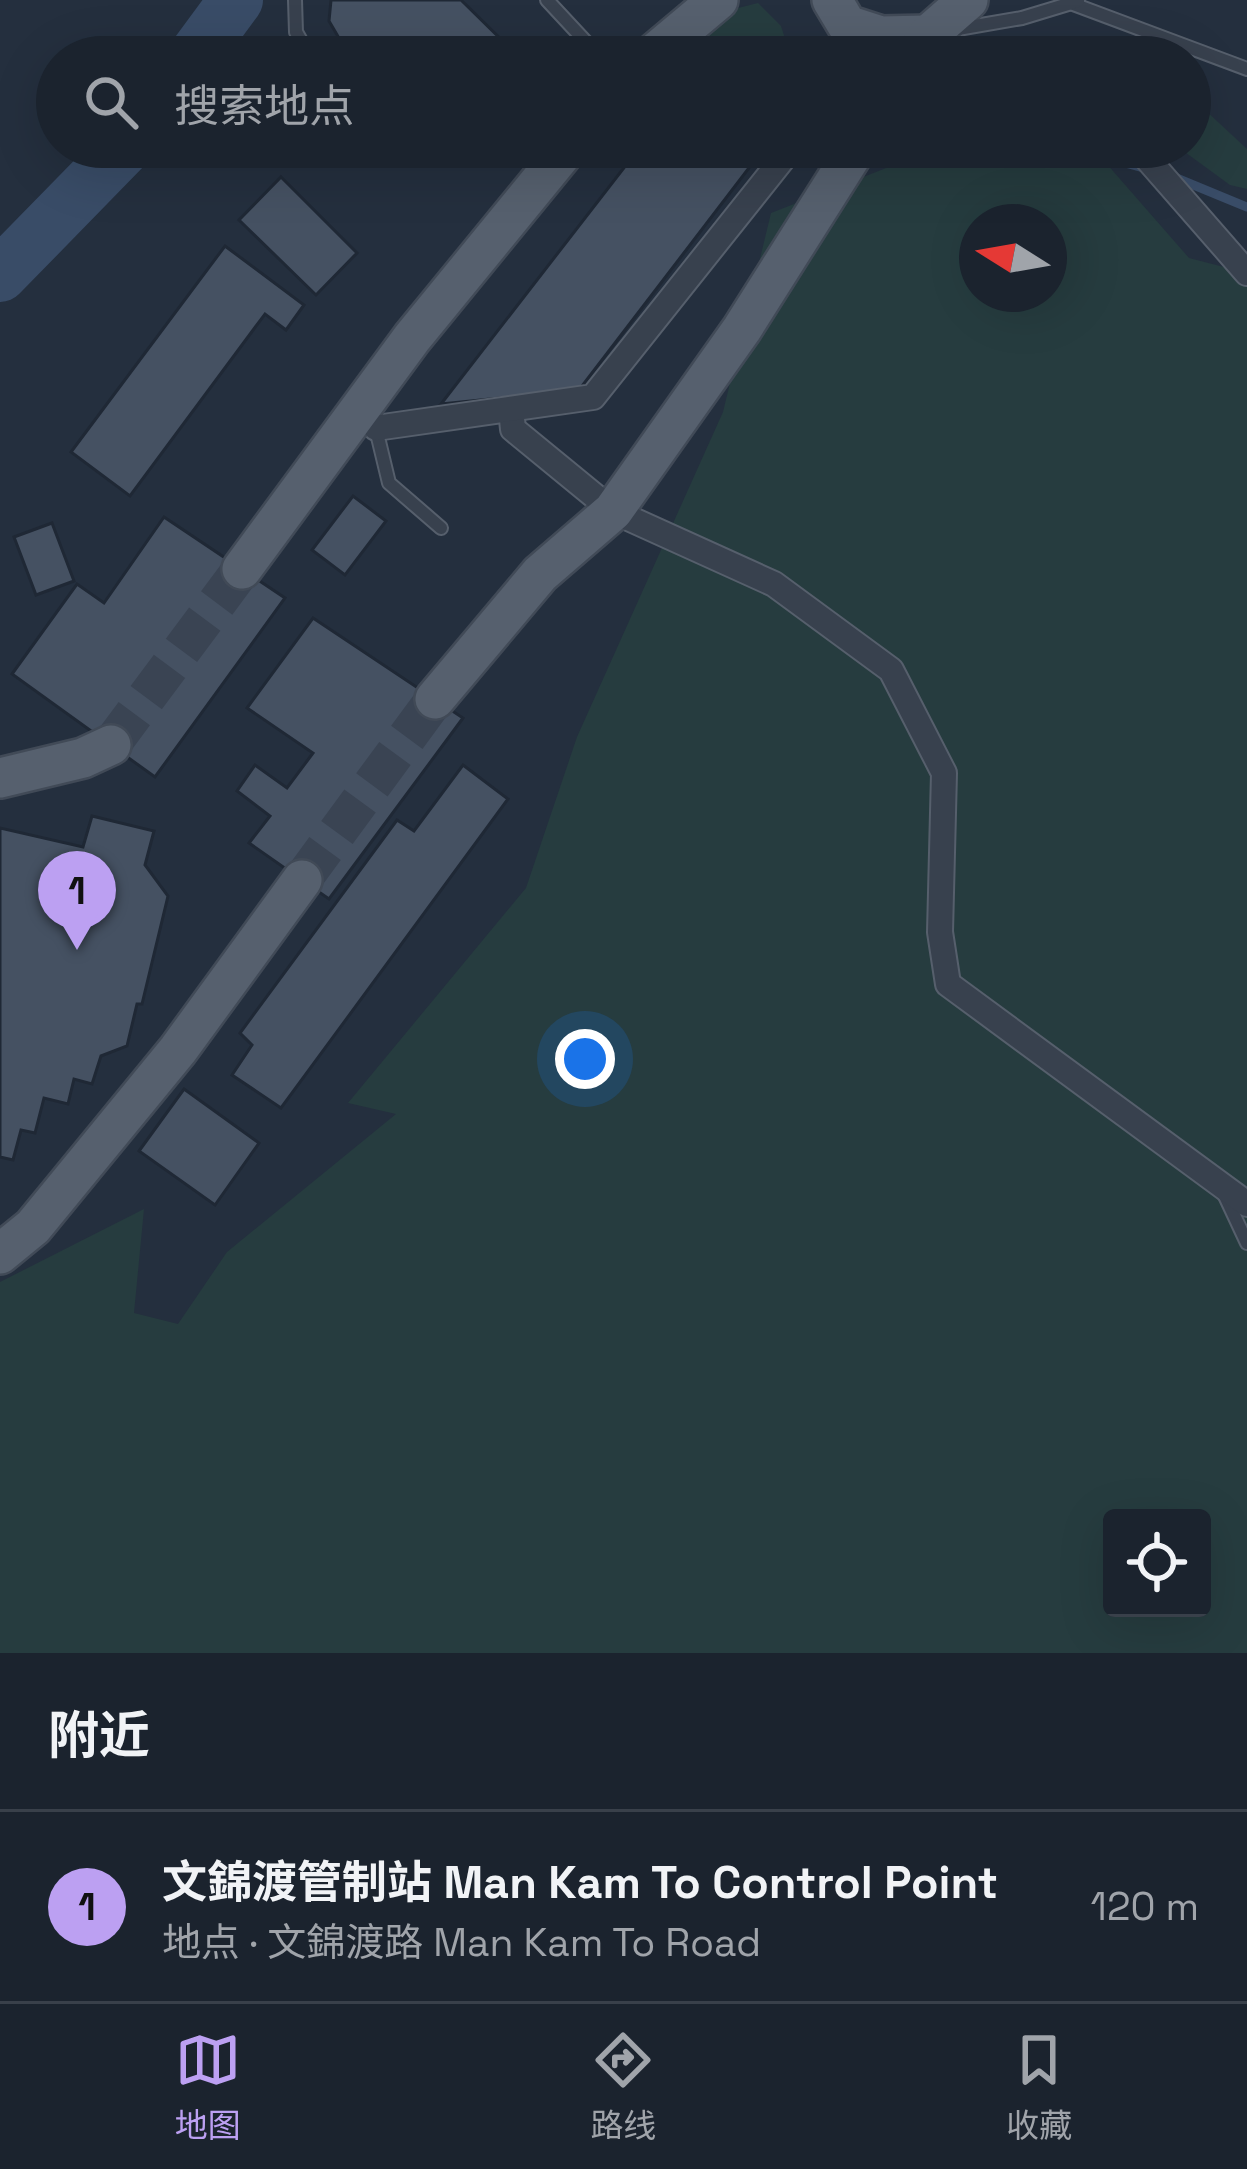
<!DOCTYPE html>
<html lang="zh">
<meta charset="utf-8">
<style>
:root{--surface:#1b232e;--page:#282f3a;--text:#f1f3f6;--muted:#a0a4aa;--line:#39404a;--accent:#bca0f2}
body{margin:0;font-family:"Space Grotesk","Noto Sans SC",sans-serif;background:var(--page);color:var(--text)}
.controls{position:absolute;right:36px;bottom:36px;display:grid;overflow:hidden;border-radius:12px;box-shadow:0 12px 48px #0002}
.controls button{width:108px;height:108px;display:grid;place-items:center;padding:0;border:0;border-bottom:3px solid var(--line);background:var(--surface);color:var(--text);font:60px sans-serif}
.compass{position:absolute;left:959px;top:204px;width:108px;height:108px;border-radius:50%;background:var(--surface);box-shadow:0 12px 48px #0002;rotate:281deg}
.you{position:absolute;left:585px;top:1059px;width:42px;height:42px;margin:-30px;border:9px solid #fff;border-radius:50%;background:#1a73e8;box-shadow:0 0 0 18px #1a73e833}
.badge{display:grid;place-items:center;width:78px;height:78px;border-radius:50%;background:var(--accent);color:#111;font-size:39px;font-weight:700}
.pin{position:absolute;translate:-50% -99px;filter:drop-shadow(0 3px 6px #0008)}
.pin::after{content:'';position:absolute;top:63px;width:42px;height:36px;background:inherit;clip-path:polygon(0 0,100% 0,50% 100%)}
.list{margin:0;padding:0;list-style:none}
h2{display:flex;justify-content:space-between;align-items:center;height:156px;margin:0;padding:0 48px;font-size:51px}
h2 small{font-size:39px;font-weight:400;color:var(--muted)}
.list li{display:grid;grid-template-columns:78px 1fr auto;gap:36px;align-items:center;box-sizing:border-box;height:192px;padding:0 48px;border-top:3px solid var(--line)}
.list b{display:block;font-size:45px;white-space:nowrap}
.list p{margin:0;font-size:39px;white-space:nowrap;color:var(--muted)}
.list em{font-size:39px;font-style:normal;color:var(--muted)}
.icon{flex:none;width:66px;height:66px;fill:none;stroke:currentColor;stroke-width:2;stroke-linecap:round;stroke-linejoin:round}
.map{position:relative;flex:none;width:1247px;height:1653px;overflow:hidden}
.search{position:absolute;background:var(--surface);box-shadow:0 12px 48px #0002;left:36px;right:36px;top:36px;height:132px;display:flex;align-items:center;gap:30px;box-sizing:border-box;padding:0 42px;border-radius:66px;color:var(--muted);font-size:45px}
.sheet{height:348px;background:var(--surface)}
nav{display:flex;justify-content:space-around;align-items:center;box-sizing:border-box;height:168px;border-top:3px solid var(--line);background:var(--surface);font-size:33px;color:var(--muted)}
nav a{display:grid;justify-items:center;gap:6px}
nav .on{color:var(--accent)}
.map>svg:first-child{display:block}
.green{fill:#263c3f;fill-rule:evenodd}
.lines{fill:none;stroke-linecap:round;stroke-linejoin:round}
.stream{stroke:#394c67;stroke-width:9}
.river{stroke:#394c67;stroke-width:54}
.building{fill:#455162;stroke:#1f2835;stroke-width:3}
.primary-tunnel{stroke:#3a4453;stroke-width:39;stroke-dasharray:39 20;stroke-linecap:butt}
.service-casing{stroke:#565f6c;stroke-width:16}
.minor-casing{stroke:#565f6c;stroke-width:28}
.primary-casing{stroke:#414a57;stroke-width:44}
.service{stroke:#38414e;stroke-width:12}
.minor{stroke:#38414e;stroke-width:24}
.primary{stroke:#56606e;stroke-width:39}
</style>
<div class="map">
<svg width="1247" height="1653" viewBox="0 0 1247 1653">
<rect width="100%" height="100%" fill="#242f3e"/>
<!-- green -->
<g class="green">
<path d="M 758,3 L 781,26 L 791,57 L 672,57 L 734,9 Z"/>
<path d="M 1190,96 L 1247,149 L 1247,189 L 1230,185 L 1178,147 L 1190,147 Z"/>
<path d="M 940,147 L 1092,147 L 1189,258 L 1247,273 L 1247,1653 L 0,1653 L 0,1282 L 144,1209 L 134,1313 L 178,1324 L 227,1252 L 396,1114 L 348,1103 L 526,888 L 577,737 L 723,412 L 771,213 ZM 977,222 L 1049,222 L 1049,294 L 977,294 ZM 1112,1518 L 1202,1518 L 1202,1608 L 1112,1608 Z"/>
</g>
<g class="lines">
<!-- stream -->
<g class="stream">
<path d="M 1089,153 L 1147,169"/>
<path d="M 1174,177 L 1247,207"/>
</g>
<!-- river -->
<g class="river">
<path d="M 194,57 L 236,0"/>
<path d="M 0,275 L 125,147"/>
</g>
</g>
<!-- building -->
<g class="building">
<path d="M 331,0 L 461,0 L 519,57 L 350,57 L 329,21 Z"/>
<path d="M 640,147 L 765,147 L 579,390 L 441,404 Z"/>
<path d="M 281,177 L 357,253 L 316,295 L 239,220 Z"/>
<path d="M 225,246 L 304,305 L 286,330 L 265,314 L 130,496 L 71,452 Z"/>
<path d="M 353,496 L 386,521 L 345,575 L 312,550 Z"/>
<path d="M 164,517 L 285,598 L 155,777 L 12,674 L 77,584 L 104,603 Z"/>
<path d="M 52,523 L 74,581 L 36,595 L 14,537 Z"/>
<path d="M 313,618 L 463,718 L 329,899 L 249,843 L 270,816 L 237,791 L 255,765 L 287,788 L 313,753 L 247,708 Z"/>
<path d="M 463,765 L 508,799 L 281,1108 L 232,1075 L 252,1045 L 240,1033 L 397,820 L 414,831 Z"/>
<path d="M 92,816 L 154,831 L 145,865 L 168,896 L 142,1004 L 137,1004 L 127,1046 L 101,1056 L 92,1084 L 74,1079 L 68,1104 L 44,1098 L 35,1133 L 21,1130 L 13,1160 L 0,1157 L 0,828 L 83,847 Z"/>
<path d="M 184,1089 L 259,1143 L 215,1205 L 139,1151 Z"/>
</g>
<g class="lines">
<!-- primary-tunnel -->
<g class="primary-tunnel">
<path d="M 111,745 L 242,569"/>
<path d="M 302,880 L 435,699"/>
</g>
<!-- service casing -->
<g class="service-casing">
<g id="service">
<path d="M 295,0 L 296,32 L 310,57"/>
<path d="M 547,0 L 600,57"/>
<path d="M 1073,4 L 1247,69"/>
<path d="M 952,30 L 1022,18 L 1078,1"/>
<path d="M 388,147 L 396,155"/>
<path d="M 376,429 L 389,483 L 441,528"/>
<path d="M 1225,1196 L 1247,1243"/>
</g>
</g>
<!-- minor casing -->
<g class="minor-casing">
<g id="minor">
<path d="M 1137,147 L 1247,273"/>
<path d="M 511,409 L 513,429 L 613,511 L 774,584 L 891,670 L 944,773 L 940,932 L 948,984 L 1247,1204"/>
<path d="M 376,428 L 593,397 L 792,147"/>
</g>
</g>
<!-- primary casing -->
<g class="primary-casing">
<g id="primary">
<path d="M 832,0 L 847,25 L 881,36 L 928,35"/>
<path d="M 650,57 L 718,0"/>
<path d="M 914,57 L 928,35 L 968,0"/>
<path d="M 242,569 L 412,338 L 568,147"/>
<path d="M 435,699 L 540,574 L 613,511 L 742,329 L 857,147"/>
<path d="M 0,778 L 83,758 L 111,745"/>
<path d="M 0,1254 L 33,1227 L 178,1050 L 302,880"/>
</g>
</g>
<!-- service -->
<use href="#service" class="service"/>
<!-- minor -->
<use href="#minor" class="minor"/>
<!-- primary -->
<use href="#primary" class="primary"/>
</g>
</svg>
<div class="controls">
<button><svg class="icon" aria-label="locate" viewBox="0 0 24 24"><circle cx="12" cy="12" r="6"/><path d="M12 2v4M12 18v4M2 12h4M18 12h4"/></svg></button>
</div>
<svg class="compass" viewBox="-18 -18 36 36"><path d="M0-13l5 13h-10z" fill="#e53935"/><path d="M0 13l5-13h-10z" fill="#a0a4aa"/></svg>
<div class="you"></div>
<div class="pin badge" style="left:77px;top:950px">1</div>
<div class="search"><svg class="icon" aria-label="search" viewBox="0 0 24 24"><circle cx="10" cy="10" r="6"/><path d="M15 15l6 6"/></svg>搜索地点</div>
</div>
<section class="sheet">
<h2>附近<small></small></h2>
<ul class="list">
<li><span class="badge">1</span><div><b>文錦渡管制站 Man Kam To Control Point</b><p>地点 · 文錦渡路 Man Kam To Road</p></div><em>120 m</em></li>
</ul>
</section>
<nav>
<a class="on"><svg class="icon" aria-label="map" viewBox="0 0 24 24"><path d="M3 6l6-2 6 2 6-2v14l-6 2-6-2-6 2zM9 4v14M15 6v14"/></svg>地图</a>
<a><svg class="icon" aria-label="directions" viewBox="0 0 24 24"><path d="M12 3l9 9-9 9-9-9zM9 14v-3h6M13 9l2 2-2 2"/></svg>路线</a>
<a><svg class="icon" aria-label="saved" viewBox="0 0 24 24"><path d="M7 4h10v16l-5-4-5 4z"/></svg>收藏</a>
</nav>
